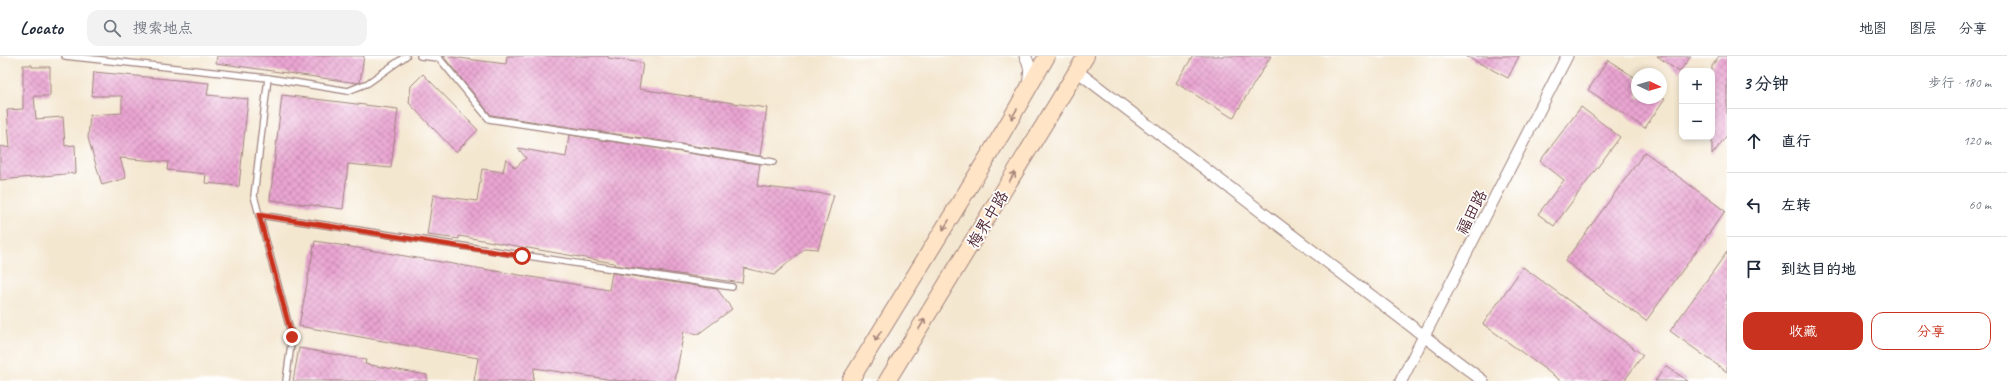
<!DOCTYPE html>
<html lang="zh">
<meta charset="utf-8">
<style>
:root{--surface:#fff;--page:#f2f2f3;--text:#1f2937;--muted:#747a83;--line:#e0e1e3;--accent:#c8321e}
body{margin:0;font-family:Caveat,"LXGW WenKai TC",sans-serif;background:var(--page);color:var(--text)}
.controls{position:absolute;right:12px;top:12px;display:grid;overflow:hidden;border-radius:8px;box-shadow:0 2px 6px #0003}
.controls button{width:36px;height:36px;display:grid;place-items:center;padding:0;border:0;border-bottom:1px solid var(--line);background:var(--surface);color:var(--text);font:20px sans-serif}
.compass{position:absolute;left:1631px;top:12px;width:36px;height:36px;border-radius:50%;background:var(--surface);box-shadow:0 2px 6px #0003;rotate:94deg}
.stop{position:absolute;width:12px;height:12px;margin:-9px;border:3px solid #c8321e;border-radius:50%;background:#fff}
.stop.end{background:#c8321e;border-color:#fff;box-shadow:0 1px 4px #0008}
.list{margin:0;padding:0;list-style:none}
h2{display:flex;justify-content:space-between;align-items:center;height:52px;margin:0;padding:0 16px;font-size:17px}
h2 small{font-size:13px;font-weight:400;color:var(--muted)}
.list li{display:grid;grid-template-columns:26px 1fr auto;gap:12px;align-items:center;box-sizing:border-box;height:64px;padding:0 16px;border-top:1px solid var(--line)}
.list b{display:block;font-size:15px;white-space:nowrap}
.list em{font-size:13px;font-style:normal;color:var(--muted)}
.actions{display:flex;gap:8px;padding:12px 16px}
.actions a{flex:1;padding:9px 0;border:1px solid var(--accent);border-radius:12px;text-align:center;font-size:14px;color:var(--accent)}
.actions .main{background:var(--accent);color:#fff}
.icon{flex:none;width:22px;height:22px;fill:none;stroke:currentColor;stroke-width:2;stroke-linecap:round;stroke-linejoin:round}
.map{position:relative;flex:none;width:1727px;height:325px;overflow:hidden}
header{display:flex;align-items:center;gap:24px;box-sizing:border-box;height:56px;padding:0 20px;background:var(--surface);border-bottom:1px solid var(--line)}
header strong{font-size:19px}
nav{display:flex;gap:22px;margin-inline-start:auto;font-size:14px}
.search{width:280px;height:36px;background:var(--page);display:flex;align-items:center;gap:10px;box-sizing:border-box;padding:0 14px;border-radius:12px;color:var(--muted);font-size:15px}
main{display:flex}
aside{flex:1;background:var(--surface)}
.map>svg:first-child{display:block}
.building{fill:url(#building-cross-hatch)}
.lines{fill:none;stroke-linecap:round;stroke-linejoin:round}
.lane-casing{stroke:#9f837e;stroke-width:8}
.street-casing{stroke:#9f837e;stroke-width:13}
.secondary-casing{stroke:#9f837e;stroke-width:18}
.lane{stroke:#fff;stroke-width:5.5}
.street{stroke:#fff;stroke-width:11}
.secondary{stroke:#ffe4c6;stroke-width:16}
.oneway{stroke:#a48278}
.route{stroke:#c8321e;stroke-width:5}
.labels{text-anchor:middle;stroke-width:3.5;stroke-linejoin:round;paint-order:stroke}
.street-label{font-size:16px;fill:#4a1f2b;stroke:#fff}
</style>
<header>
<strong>Locato</strong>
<div class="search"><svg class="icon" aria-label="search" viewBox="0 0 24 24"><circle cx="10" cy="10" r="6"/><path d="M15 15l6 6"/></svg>搜索地点</div>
<nav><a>地图</a><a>图层</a><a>分享</a></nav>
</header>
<main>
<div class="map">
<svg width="1727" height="325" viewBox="0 0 1727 325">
<defs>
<pattern id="building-cross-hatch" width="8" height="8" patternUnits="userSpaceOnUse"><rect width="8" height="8" fill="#eaa5d2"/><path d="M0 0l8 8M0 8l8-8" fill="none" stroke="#c086ab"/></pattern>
</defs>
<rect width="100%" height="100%" fill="#fff"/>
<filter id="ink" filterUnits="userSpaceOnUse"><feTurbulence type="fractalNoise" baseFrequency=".025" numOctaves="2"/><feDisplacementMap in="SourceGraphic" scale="8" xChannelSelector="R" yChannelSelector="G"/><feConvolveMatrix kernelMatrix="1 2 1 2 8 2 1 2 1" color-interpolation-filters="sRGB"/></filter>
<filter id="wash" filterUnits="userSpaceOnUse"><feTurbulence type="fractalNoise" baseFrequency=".012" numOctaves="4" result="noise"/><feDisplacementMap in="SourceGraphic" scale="16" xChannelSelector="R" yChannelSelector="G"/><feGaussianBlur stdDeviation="0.9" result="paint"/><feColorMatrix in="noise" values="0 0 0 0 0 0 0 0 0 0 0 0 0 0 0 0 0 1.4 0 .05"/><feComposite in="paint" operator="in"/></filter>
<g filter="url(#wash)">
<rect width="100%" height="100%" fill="#f4e7d0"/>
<g id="blocks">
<!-- building -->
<g class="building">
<path d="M 217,0 L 364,0 L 360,26 L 358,27 L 216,7 Z"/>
<path d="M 443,0 L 506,8 L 507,0 L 608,0 L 608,2 L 643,7 L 639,33 L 767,52 L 760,100 L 491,59 Z"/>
<path d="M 1193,0 L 1271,0 L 1233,62 L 1176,27 Z"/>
<path d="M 1466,0 L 1519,0 L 1508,22 Z"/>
<path d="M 1657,0 L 1691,0 L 1679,16 Z"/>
<path d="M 1719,0 L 1727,0 L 1727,79 L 1712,99 L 1712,10 Z"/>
<path d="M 1608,4 L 1637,23 L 1637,42 L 1665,42 L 1645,72 L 1588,34 Z"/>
<path d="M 23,9 L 32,9 L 32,11 L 50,11 L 50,40 L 34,40 L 36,63 L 63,61 L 65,90 L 75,89 L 76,117 L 0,124 L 0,90 L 10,92 L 7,54 L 23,53 Z"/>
<path d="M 94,16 L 209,27 L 207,39 L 248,43 L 239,130 L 205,127 L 206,118 L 167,114 L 168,106 L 120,102 L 126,122 L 102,129 L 88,82 L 90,59 L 122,57 L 122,40 L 92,40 Z"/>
<path d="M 423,18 L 478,74 L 456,96 L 409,47 L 411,30 Z"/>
<path d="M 282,39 L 398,53 L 391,112 L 348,108 L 343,153 L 270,144 Z"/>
<path d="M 1581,51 L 1620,81 L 1554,170 L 1538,158 L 1564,124 L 1540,105 Z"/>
<path d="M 569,79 L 760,108 L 757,130 L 834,139 L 818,193 L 805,192 L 774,219 L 744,212 L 742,227 L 614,209 L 614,207 L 459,180 L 459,183 L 427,179 L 433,139 L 477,145 L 482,113 L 503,116 L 506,102 L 515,112 L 526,102 L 518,92 L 566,101 Z"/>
<path d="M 1645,96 L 1725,155 L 1646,265 L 1565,205 Z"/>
<path d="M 315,185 L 609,234 L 612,217 L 717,233 L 732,253 L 698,278 L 684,275 L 675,325 L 620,325 L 534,312 L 533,325 L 474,325 L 478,302 L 299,270 Z"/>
<path d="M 1727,196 L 1727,316 L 1670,275 Z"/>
<path d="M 1523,211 L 1643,299 L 1624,325 L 1561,325 L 1483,268 Z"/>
<path d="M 299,292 L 366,304 L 365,308 L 427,319 L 427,325 L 293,325 Z"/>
<path d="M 1666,310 L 1688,325 L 1655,325 Z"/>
</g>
</g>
</g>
<g filter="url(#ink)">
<use href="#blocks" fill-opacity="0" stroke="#9f837e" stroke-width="1"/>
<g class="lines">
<!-- lane casing -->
<g class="lane-casing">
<g id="lane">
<path d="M 65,0 L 268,22 L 348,35 L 368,27 L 406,0"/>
<path d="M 420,0 L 439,2 L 489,63 L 773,106"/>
<path d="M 268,22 L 254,140 L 292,281 L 286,325"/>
<path d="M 259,159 L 732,231"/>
</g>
</g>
<!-- street casing -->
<g class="street-casing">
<g id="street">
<path d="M 1025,0 C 1031,9 1030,18 1028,28"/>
<path d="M 1077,15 L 1483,325"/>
<path d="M 1401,325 L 1567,0"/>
</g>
</g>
<!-- secondary casing -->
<g class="secondary-casing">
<g id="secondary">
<path d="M 850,325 L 1003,76 L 1047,0"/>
<path d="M 887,325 L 1086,0"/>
</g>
</g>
<!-- lane -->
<use href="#lane" class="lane"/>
<!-- street -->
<use href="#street" class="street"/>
<!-- secondary -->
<use href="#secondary" class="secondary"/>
</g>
<!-- one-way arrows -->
<defs><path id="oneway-shaft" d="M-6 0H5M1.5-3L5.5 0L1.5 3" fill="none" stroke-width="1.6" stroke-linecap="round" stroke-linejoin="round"/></defs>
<g class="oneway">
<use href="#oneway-shaft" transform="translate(1014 58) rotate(120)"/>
<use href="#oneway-shaft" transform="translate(1012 121) rotate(-59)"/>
<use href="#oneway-shaft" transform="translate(946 169) rotate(122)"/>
<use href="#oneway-shaft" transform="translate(922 268) rotate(-59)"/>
<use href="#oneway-shaft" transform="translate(878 280) rotate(122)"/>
</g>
</g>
<g class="lines" filter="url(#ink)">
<!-- route -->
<path class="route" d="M 292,281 L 259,159 L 522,200"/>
</g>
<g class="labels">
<!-- street labels -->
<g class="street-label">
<text transform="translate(1471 156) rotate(-63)" y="6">福田路</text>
<text transform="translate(987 163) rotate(-59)" y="6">梅界中路</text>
</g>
</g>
</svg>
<div class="controls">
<button>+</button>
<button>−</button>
</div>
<svg class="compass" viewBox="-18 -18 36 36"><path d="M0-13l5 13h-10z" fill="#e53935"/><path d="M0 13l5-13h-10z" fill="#747a83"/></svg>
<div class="stop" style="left:522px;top:200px"></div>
<div class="stop end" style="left:292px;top:281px"></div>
</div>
<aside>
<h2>3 分钟<small>步行 · 180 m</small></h2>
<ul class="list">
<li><svg class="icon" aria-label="ahead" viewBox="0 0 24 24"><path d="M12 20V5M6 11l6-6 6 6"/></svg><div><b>直行</b></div><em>120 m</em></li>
<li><svg class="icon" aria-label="left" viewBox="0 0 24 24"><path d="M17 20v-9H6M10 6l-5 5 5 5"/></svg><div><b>左转</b></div><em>60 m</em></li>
<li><svg class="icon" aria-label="arrive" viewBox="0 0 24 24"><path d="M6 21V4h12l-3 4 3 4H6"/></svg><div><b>到达目的地</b></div></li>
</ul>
<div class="actions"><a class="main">收藏</a><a>分享</a></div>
</aside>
</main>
